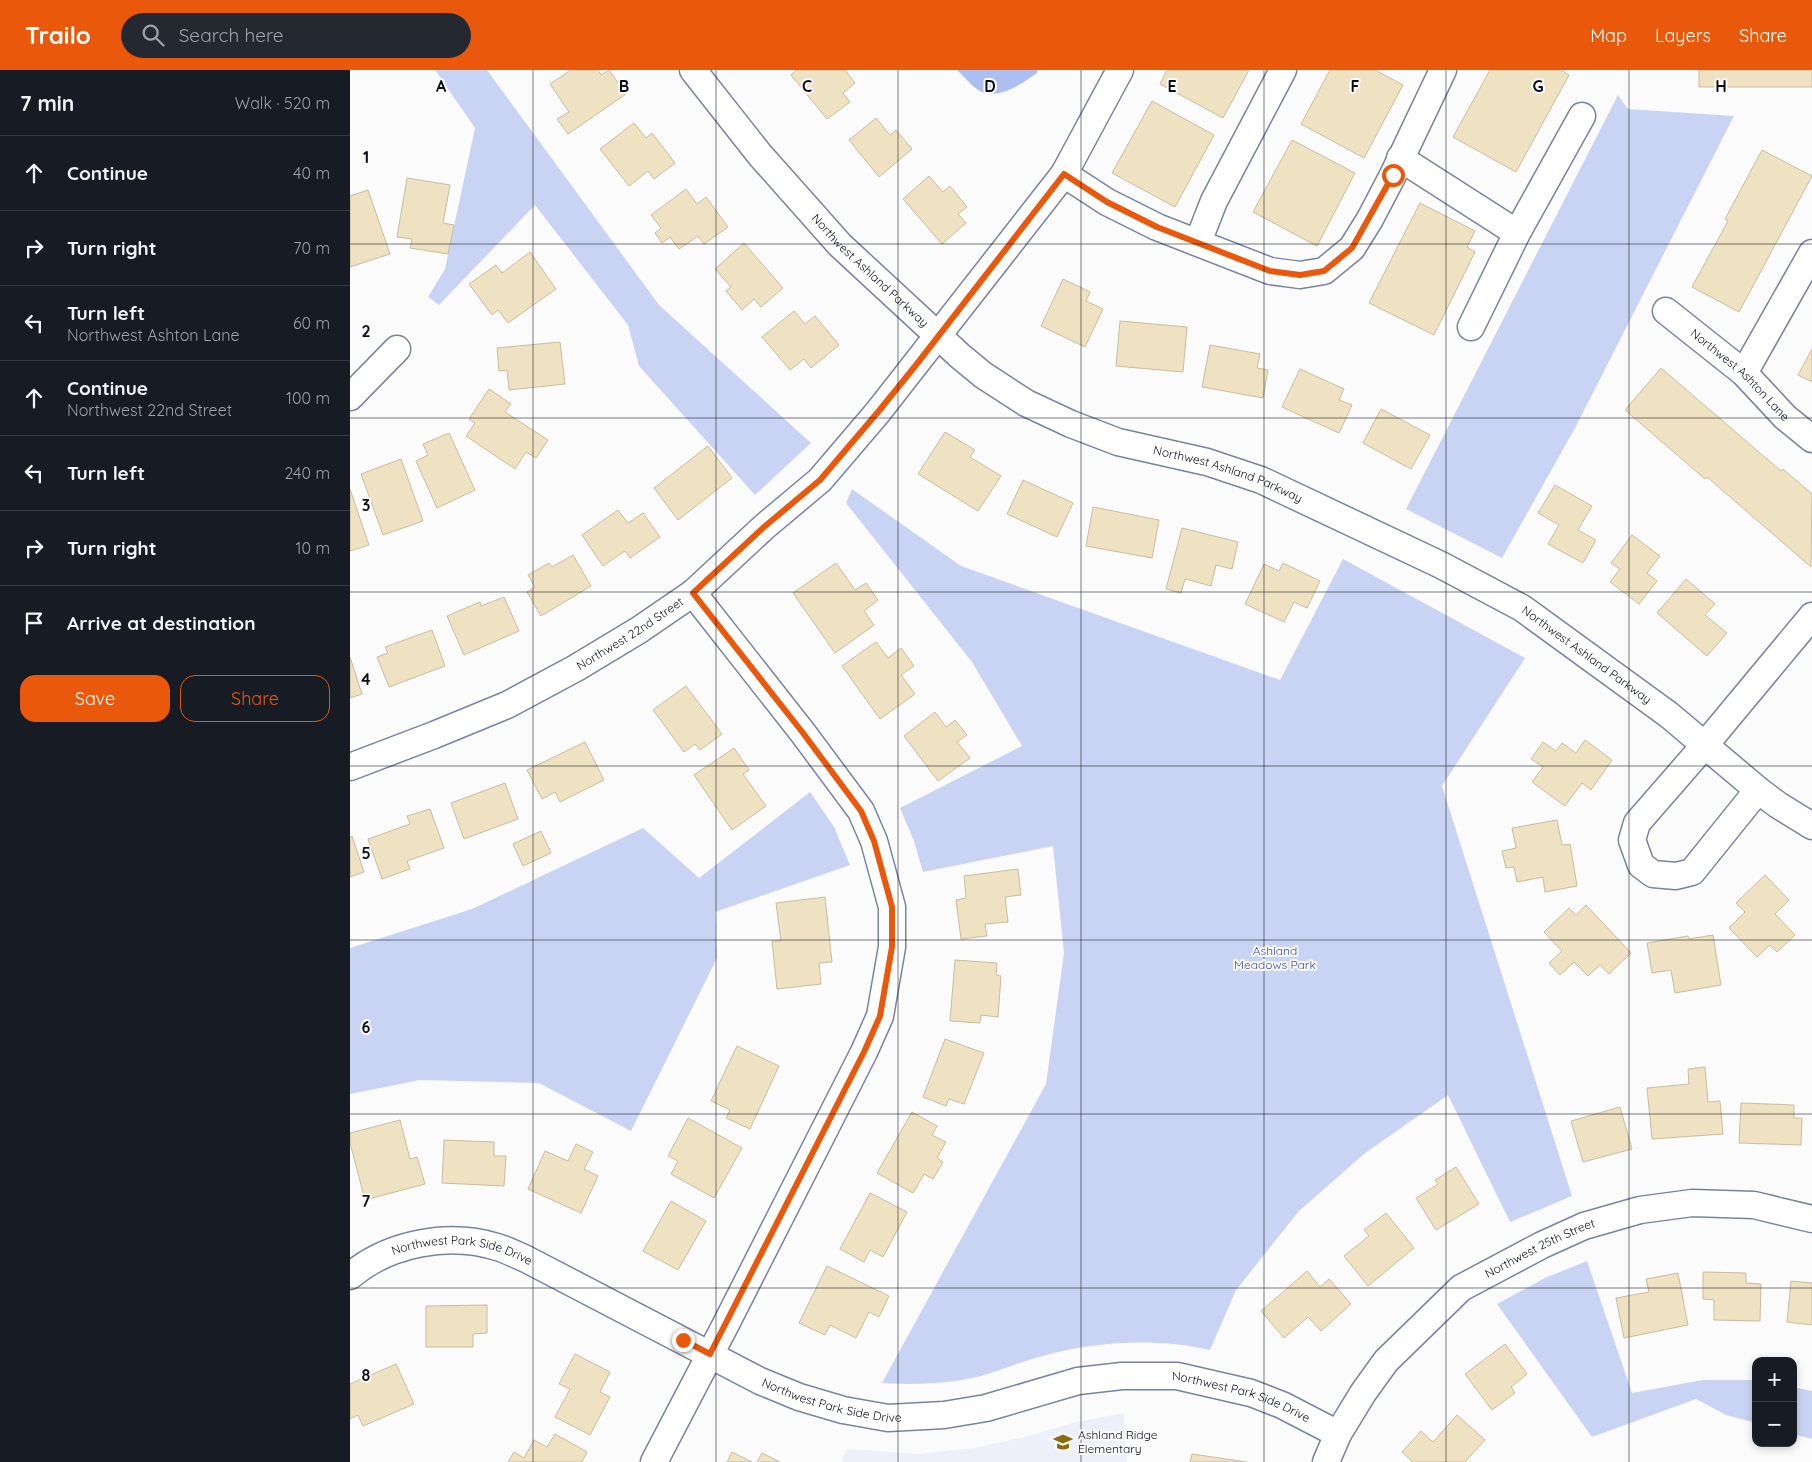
<!DOCTYPE html>
<meta charset="utf-8">
<style>
:root{--surface:#171b24;--page:#242831;--text:#f1f3f6;--muted:#9ea1a6;--line:#363941;--accent:#ea580c}
body{margin:0;font-family:Quicksand,sans-serif;background:var(--page);color:var(--text)}
.controls{position:absolute;right:15px;bottom:15px;display:grid;overflow:hidden;border-radius:10px;box-shadow:0 2px 8px #0003}
.controls button{width:45px;height:45px;display:grid;place-items:center;padding:0;border:0;border-bottom:1px solid var(--line);background:var(--surface);color:var(--text);font:25px sans-serif}
.stop{position:absolute;width:15px;height:15px;margin:-11px;border:4px solid #ea580c;border-radius:50%;background:#fff}
.stop.end{background:#ea580c;border-color:#fff;box-shadow:0 1px 5px #0008}
.list{margin:0;padding:0;list-style:none}
h2{display:flex;justify-content:space-between;align-items:center;height:65px;margin:0;padding:0 20px;font-size:21px}
h2 small{font-size:16px;font-weight:400;color:var(--muted)}
.list li{display:grid;grid-template-columns:32px 1fr auto;gap:15px;align-items:center;box-sizing:border-box;height:75px;padding:0 20px;border-top:1px solid var(--line)}
.list b{display:block;font-size:19px;white-space:nowrap}
.list p{margin:0;font-size:16px;white-space:nowrap;color:var(--muted)}
.list em{font-size:16px;font-style:normal;color:var(--muted)}
.actions{display:flex;gap:10px;padding:15px 20px}
.actions a{flex:1;padding:11px 0;border:1px solid var(--accent);border-radius:15px;text-align:center;font-size:18px;color:var(--accent)}
.actions .main{background:var(--accent);color:#fff}
.icon{flex:none;width:28px;height:28px;fill:none;stroke:currentColor;stroke-width:2;stroke-linecap:round;stroke-linejoin:round}
.map{position:relative;flex:none;width:1462px;height:1392px;overflow:hidden}
header{display:flex;align-items:center;gap:30px;box-sizing:border-box;height:70px;padding:0 25px;background:var(--accent);color:#fff}
header strong{font-size:24px}
nav{display:flex;gap:28px;margin-inline-start:auto;font-size:18px}
.search{width:350px;height:45px;background:var(--page);display:flex;align-items:center;gap:12px;box-sizing:border-box;padding:0 18px;border-radius:28px;color:var(--muted);font-size:19px}
main{display:flex}
aside{flex:1;background:var(--surface)}
.map>svg:first-child{display:block}
.built{fill:#edf0f8}
.green{fill:#c9d4f4}
.water{fill:#adbef1}
.building{fill:#efe2c2;stroke:#c9bd9e}
.lines{fill:none;stroke-linecap:round;stroke-linejoin:round}
.minor-casing{stroke:#79839f;stroke-width:29}
.minor{stroke:#fff;stroke-width:26}
.route{stroke:#ea580c;stroke-width:6}
.grid{fill:none;stroke:#0b0e18;stroke-width:1;stroke-opacity:0.55}
.labels{text-anchor:middle;stroke-width:4;stroke-linejoin:round;paint-order:stroke}
.street-label{font-size:12px;fill:#0b0e18;stroke:#fbfbfb}
.park-label{font-size:12px;fill:#374cab;stroke:#fbfbfb}
.poi-label{font-size:12px;fill:#0b0e18;stroke:#fbfbfb;text-anchor:start}
.grid-label{font-size:16px;text-anchor:middle;font-weight:bold;fill:#0b0e18;stroke:#fbfbfb;stroke-width:4;stroke-linejoin:round;paint-order:stroke}
</style>
<header>
<strong>Trailo</strong>
<div class="search"><svg class="icon" aria-label="search" viewBox="0 0 24 24"><circle cx="10" cy="10" r="6"/><path d="M15 15l6 6"/></svg>Search here</div>
<nav><a>Map</a><a>Layers</a><a>Share</a></nav>
</header>
<main>
<aside>
<h2>7 min<small>Walk · 520 m</small></h2>
<ul class="list">
<li><svg class="icon" aria-label="ahead" viewBox="0 0 24 24"><path d="M12 20V5M6 11l6-6 6 6"/></svg><div><b>Continue</b></div><em>40 m</em></li>
<li><svg class="icon" aria-label="right" viewBox="0 0 24 24"><path d="M7 20v-9h11M14 6l5 5-5 5"/></svg><div><b>Turn right</b></div><em>70 m</em></li>
<li><svg class="icon" aria-label="left" viewBox="0 0 24 24"><path d="M17 20v-9H6M10 6l-5 5 5 5"/></svg><div><b>Turn left</b><p>Northwest Ashton Lane</p></div><em>60 m</em></li>
<li><svg class="icon" aria-label="ahead" viewBox="0 0 24 24"><path d="M12 20V5M6 11l6-6 6 6"/></svg><div><b>Continue</b><p>Northwest 22nd Street</p></div><em>100 m</em></li>
<li><svg class="icon" aria-label="left" viewBox="0 0 24 24"><path d="M17 20v-9H6M10 6l-5 5 5 5"/></svg><div><b>Turn left</b></div><em>240 m</em></li>
<li><svg class="icon" aria-label="right" viewBox="0 0 24 24"><path d="M7 20v-9h11M14 6l5 5-5 5"/></svg><div><b>Turn right</b></div><em>10 m</em></li>
<li><svg class="icon" aria-label="arrive" viewBox="0 0 24 24"><path d="M6 21V4h12l-3 4 3 4H6"/></svg><div><b>Arrive at destination</b></div></li>
</ul>
<div class="actions"><a class="main">Save</a><a>Share</a></div>
</aside>
<div class="map">
<svg width="1462" height="1392" viewBox="0 0 1462 1392">
<rect width="100%" height="100%" fill="#fbfbfb"/>
<!-- built -->
<path class="built" d="M 774,1343 L 777,1392 L 491,1392 L 497,1379 L 567,1384 L 624,1378 L 675,1367 L 726,1352 Z"/>
<!-- green -->
<g class="green">
<path d="M 85,0 L 137,0 L 309,235 L 461,373 L 405,425 L 289,296 L 278,255 L 185,135 L 89,235 L 78,227 L 95,199 L 125,58 Z"/>
<path d="M 1268,25 L 1278,39 L 1384,46 L 1225,358 L 1152,488 L 1056,439 Z"/>
<path d="M 502,419 L 611,496 L 930,610 L 993,489 L 1175,588 L 1092,716 L 1222,1126 L 1160,1152 L 1098,1025 L 1014,1084 L 949,1141 L 886,1220 L 860,1280 C 806,1268 747,1271 693,1286 C 672,1291 652,1300 631,1306 C 599,1314 565,1315 532,1313 L 696,1014 L 714,883 L 703,776 L 573,802 L 564,771 L 550,738 L 672,676 L 622,592 L 496,433 Z"/>
<path d="M 460,722 L 484,757 L 500,795 L 365,842 L 367,888 L 281,1061 L 189,1013 L 70,1010 L 0,1024 L 0,878 L 122,839 L 293,758 L 349,808 Z"/>
<path d="M 1237,1191 L 1282,1323 L 1353,1310 L 1406,1310 L 1406,1353 L 1376,1345 L 1346,1329 L 1242,1367 L 1147,1234 L 1195,1208 Z"/>
<path d="M 1443,1317 L 1462,1321 L 1462,1369 L 1443,1364 Z"/>
</g>
<!-- water -->
<path class="water" d="M 607,0 L 687,0 L 687,3 C 673,13 653,27 635,23 C 625,21 615,7 607,0 Z"/>
<!-- building -->
<g class="building">
<path d="M 221,0 L 248,0 L 251,5 L 259,0 L 276,24 L 218,64 L 207,49 L 219,42 L 200,14 Z"/>
<path d="M 446,0 L 495,0 L 505,13 L 493,23 L 500,32 L 477,49 L 441,5 Z"/>
<path d="M 817,0 L 899,0 L 873,48 L 810,14 Z"/>
<path d="M 980,0 L 1025,0 L 1053,15 L 1014,88 L 951,54 Z"/>
<path d="M 1140,0 L 1211,0 L 1219,5 L 1166,102 L 1103,67 Z"/>
<rect x="1349" y="0" width="113" height="17"/>
<path d="M 802,31 L 864,65 L 825,137 L 762,103 Z"/>
<path d="M 526,48 L 540,65 L 546,60 L 562,79 L 529,107 L 499,70 Z"/>
<path d="M 284,53 L 296,68 L 302,63 L 325,93 L 304,109 L 298,101 L 279,116 L 250,79 Z"/>
<path d="M 942,70 L 1005,103 L 967,176 L 903,142 Z"/>
<path d="M 1412,80 L 1462,106 L 1389,242 L 1342,217 L 1378,151 L 1375,149 Z"/>
<path d="M 579,106 L 593,122 L 600,116 L 617,137 L 608,144 L 616,153 L 592,174 L 553,129 Z"/>
<path d="M 57,108 L 100,115 L 93,153 L 104,155 L 98,184 L 60,178 L 62,169 L 47,167 Z"/>
<path d="M 336,119 L 347,134 L 356,127 L 378,157 L 354,174 L 348,166 L 329,179 L 320,167 L 312,173 L 305,163 L 311,158 L 301,145 Z"/>
<path d="M 18,120 L 40,184 L 0,197 L 0,126 Z"/>
<path d="M 1070,133 L 1125,161 L 1117,177 L 1125,182 L 1084,265 L 1019,233 Z"/>
<path d="M 394,173 L 433,218 L 411,237 L 404,229 L 392,240 L 376,221 L 381,217 L 365,199 Z"/>
<path d="M 180,182 L 206,219 L 158,253 L 148,240 L 142,245 L 119,214 L 146,195 L 152,203 Z"/>
<path d="M 713,209 L 740,222 L 736,231 L 753,239 L 735,277 L 691,256 Z"/>
<path d="M 444,241 L 455,254 L 465,246 L 489,275 L 461,298 L 454,289 L 440,300 L 412,267 Z"/>
<path d="M 770,251 L 837,257 L 833,302 L 766,296 Z"/>
<path d="M 210,272 L 215,314 L 159,320 L 157,300 L 149,301 L 147,278 Z"/>
<path d="M 860,275 L 910,284 L 907,298 L 918,300 L 913,328 L 852,317 Z"/>
<path d="M 1462,279 L 1462,312 L 1448,305 Z"/>
<path d="M 1311,298 L 1431,401 L 1433,399 L 1462,424 L 1461,497 L 1357,407 L 1355,409 L 1275,340 Z"/>
<path d="M 950,299 L 994,319 L 989,330 L 1002,335 L 989,363 L 932,337 Z"/>
<path d="M 139,319 L 161,334 L 155,342 L 198,370 L 186,388 L 176,382 L 165,399 L 116,366 L 125,353 L 119,349 Z"/>
<path d="M 1031,339 L 1080,365 L 1061,399 L 1013,373 Z"/>
<path d="M 595,362 L 625,380 L 620,387 L 651,406 L 628,441 L 568,404 Z"/>
<path d="M 99,363 L 125,420 L 87,438 L 66,391 L 78,385 L 73,374 Z"/>
<path d="M 358,376 L 382,408 L 328,450 L 304,418 Z"/>
<path d="M 51,389 L 73,451 L 33,465 L 11,404 Z"/>
<path d="M 673,410 L 723,433 L 707,467 L 657,444 Z"/>
<path d="M 1205,415 L 1242,436 L 1228,460 L 1246,470 L 1233,493 L 1198,474 L 1209,455 L 1188,443 Z"/>
<path d="M 0,419 L 19,475 L 0,481 Z"/>
<path d="M 743,437 L 809,450 L 802,488 L 736,476 Z"/>
<path d="M 268,440 L 278,453 L 293,443 L 310,467 L 280,488 L 275,481 L 253,496 L 232,465 Z"/>
<path d="M 832,458 L 888,472 L 882,499 L 866,495 L 861,516 L 835,509 L 831,523 L 816,519 Z"/>
<path d="M 1282,465 L 1310,486 L 1297,503 L 1307,511 L 1289,534 L 1260,512 L 1270,499 L 1261,493 Z"/>
<path d="M 223,485 L 241,516 L 191,546 L 177,522 L 185,517 L 178,505 L 199,493 L 202,497 Z"/>
<path d="M 486,493 L 505,520 L 516,513 L 528,530 L 514,541 L 524,555 L 485,583 L 443,523 Z"/>
<path d="M 933,493 L 970,511 L 957,538 L 944,532 L 934,552 L 895,534 L 914,494 L 929,501 Z"/>
<path d="M 1336,509 L 1365,534 L 1355,545 L 1377,563 L 1357,586 L 1307,543 Z"/>
<path d="M 154,527 L 169,561 L 114,585 L 97,546 L 130,532 L 131,536 Z"/>
<path d="M 82,560 L 95,596 L 39,617 L 27,587 L 38,583 L 35,577 Z"/>
<path d="M 526,572 L 538,588 L 551,578 L 564,596 L 551,605 L 565,624 L 530,649 L 492,596 Z"/>
<path d="M 0,587 L 12,624 L 0,628 Z"/>
<path d="M 336,616 L 372,664 L 350,680 L 345,674 L 334,682 L 303,640 Z"/>
<path d="M 585,642 L 596,657 L 605,650 L 617,665 L 607,672 L 620,688 L 588,711 L 554,666 Z"/>
<path d="M 1235,670 L 1262,690 L 1241,720 L 1232,713 L 1215,736 L 1182,712 L 1193,697 L 1181,689 L 1193,672 L 1206,681 L 1212,673 L 1226,683 Z"/>
<path d="M 235,672 L 254,710 L 210,732 L 205,722 L 192,729 L 177,700 Z"/>
<path d="M 384,678 L 399,700 L 393,704 L 416,736 L 382,760 L 344,705 Z"/>
<path d="M 155,713 L 168,749 L 114,769 L 101,733 Z"/>
<path d="M 80,739 L 94,778 L 57,791 L 60,799 L 32,809 L 18,769 L 60,754 L 57,746 Z"/>
<path d="M 1207,750 L 1212,775 L 1220,774 L 1227,816 L 1195,822 L 1193,807 L 1167,812 L 1164,797 L 1156,798 L 1152,781 L 1166,778 L 1162,758 Z"/>
<path d="M 191,761 L 201,783 L 173,796 L 163,774 Z"/>
<path d="M 2,766 L 14,802 L 0,807 L 0,767 Z"/>
<path d="M 668,799 L 671,825 L 655,827 L 658,852 L 635,854 L 637,866 L 611,869 L 606,830 L 616,828 L 614,806 Z"/>
<path d="M 1415,805 L 1439,830 L 1425,844 L 1445,865 L 1427,882 L 1420,875 L 1407,887 L 1379,858 L 1395,842 L 1386,833 Z"/>
<path d="M 475,827 L 482,892 L 469,893 L 471,914 L 427,919 L 422,871 L 431,871 L 426,833 Z"/>
<path d="M 1236,835 L 1281,883 L 1259,904 L 1250,895 L 1238,906 L 1224,892 L 1210,905 L 1199,893 L 1212,881 L 1194,862 L 1219,838 L 1226,845 Z"/>
<path d="M 1363,865 L 1371,915 L 1325,923 L 1321,900 L 1302,903 L 1297,873 L 1338,866 L 1339,869 Z"/>
<path d="M 605,890 L 647,893 L 646,905 L 651,906 L 648,947 L 631,945 L 630,953 L 600,951 Z"/>
<path d="M 595,969 L 634,983 L 614,1034 L 599,1029 L 596,1036 L 573,1027 Z"/>
<path d="M 387,976 L 429,996 L 400,1059 L 376,1048 L 380,1040 L 361,1031 Z"/>
<path d="M 1355,997 L 1358,1032 L 1370,1031 L 1373,1064 L 1302,1069 L 1297,1018 L 1339,1014 L 1338,999 Z"/>
<path d="M 1391,1033 L 1444,1035 L 1444,1048 L 1452,1048 L 1451,1075 L 1389,1073 Z"/>
<path d="M 1270,1037 L 1282,1079 L 1233,1092 L 1221,1051 Z"/>
<path d="M 562,1042 L 587,1056 L 582,1065 L 596,1072 L 587,1088 L 593,1092 L 583,1109 L 574,1104 L 563,1123 L 527,1103 Z"/>
<path d="M 338,1048 L 392,1078 L 364,1128 L 321,1104 L 328,1091 L 318,1086 Z"/>
<path d="M 50,1050 L 60,1089 L 67,1087 L 75,1114 L 15,1130 L 0,1073 L 0,1063 Z"/>
<path d="M 94,1070 L 144,1072 L 144,1086 L 156,1086 L 154,1116 L 92,1113 Z"/>
<path d="M 226,1074 L 243,1082 L 234,1099 L 248,1106 L 231,1143 L 178,1119 L 195,1081 L 218,1091 Z"/>
<path d="M 1106,1097 L 1129,1134 L 1086,1160 L 1066,1128 L 1088,1114 L 1085,1110 Z"/>
<path d="M 520,1123 L 557,1142 L 533,1187 L 520,1180 L 514,1192 L 490,1179 Z"/>
<path d="M 321,1131 L 356,1151 L 328,1200 L 293,1181 Z"/>
<path d="M 1036,1143 L 1064,1178 L 1018,1216 L 994,1186 L 1019,1166 L 1014,1160 Z"/>
<path d="M 477,1196 L 539,1226 L 529,1247 L 519,1242 L 506,1268 L 480,1255 L 475,1265 L 449,1253 Z"/>
<path d="M 957,1201 L 970,1217 L 979,1209 L 1001,1234 L 971,1261 L 958,1247 L 934,1268 L 911,1241 Z"/>
<path d="M 1353,1202 L 1396,1203 L 1396,1213 L 1411,1214 L 1410,1251 L 1364,1250 L 1364,1230 L 1353,1229 Z"/>
<path d="M 1328,1203 L 1338,1255 L 1274,1268 L 1266,1228 L 1299,1222 L 1296,1209 Z"/>
<path d="M 1441,1211 L 1462,1213 L 1462,1255 L 1437,1252 Z"/>
<path d="M 137,1235 L 137,1263 L 123,1264 L 123,1277 L 76,1277 L 76,1236 Z"/>
<path d="M 1155,1274 L 1177,1304 L 1161,1317 L 1165,1323 L 1142,1340 L 1115,1304 Z"/>
<path d="M 225,1284 L 260,1302 L 250,1322 L 260,1327 L 240,1365 L 205,1347 L 220,1319 L 209,1314 Z"/>
<path d="M 46,1294 L 64,1334 L 13,1356 L 8,1345 L 0,1349 L 0,1314 Z"/>
<path d="M 1107,1345 L 1135,1370 L 1115,1392 L 1063,1392 L 1052,1382 L 1071,1361 L 1083,1372 Z"/>
<path d="M 205,1364 L 237,1382 L 232,1392 L 158,1392 L 164,1382 L 174,1388 L 184,1370 L 197,1377 Z"/>
<path d="M 382,1382 L 402,1392 L 377,1392 Z"/>
<path d="M 412,1383 L 430,1392 L 407,1392 Z"/>
<path d="M 842,1384 L 897,1392 L 840,1392 Z"/>
</g>
<g class="lines">
<!-- minor casing -->
<g class="minor-casing">
<g id="minor">
<path id="s1" d="M 343,0 L 410,85 L 490,175 L 610,286 L 633,305 L 676,333 L 721,354 L 768,372 L 857,392 L 911,410 L 1091,495 L 1172,538 L 1319,645 L 1408,720 L 1428,735 L 1462,756"/>
<path d="M 1050,88 L 1167,163"/>
<path d="M 714,104 L 757,132 L 807,157 L 920,201 L 950,205 L 974,201 L 1002,178 L 1020,149 L 1043,105 L 1093,0"/>
<path d="M 848,172 L 864,131 L 933,0"/>
<path id="s2" d="M 1316,241 L 1394,303 L 1435,347 L 1462,369"/>
<path d="M 1121,257 L 1167,163 L 1232,46"/>
<path d="M 1394,303 L 1462,183"/>
<path d="M 0,327 L 47,279"/>
<path id="s3" d="M 0,697 L 84,665 L 157,635 L 226,598 L 289,560 L 343,523 L 414,457 L 470,410 L 528,342 L 714,104 L 770,0"/>
<path d="M 1408,720 L 1342,802 L 1326,806 L 1303,804 L 1291,795 L 1282,770 L 1287,753 L 1354,676 L 1462,546"/>
<path id="s4" d="M 0,1206 C 39,1173 99,1162 147,1177 C 157,1180 167,1185 176,1189 L 410,1311 L 449,1327 L 493,1340 L 538,1348 L 594,1345 L 636,1338 L 728,1311 L 772,1306 L 827,1306 L 901,1323 L 932,1335 L 988,1364"/>
<path d="M 304,1392 L 376,1254 L 514,982 L 530,946 L 542,877 L 542,837 L 524,771 L 511,741 L 453,663 L 343,523"/>
<path id="s5" d="M 976,1392 L 988,1364 L 1013,1323 L 1036,1291 L 1111,1218 L 1192,1175 L 1234,1156 L 1290,1140 L 1342,1133 L 1404,1135 L 1462,1149"/>
</g>
</g>
<!-- minor -->
<use href="#minor" class="minor"/>
</g>
<g class="lines">
<!-- route -->
<path class="route" d="M 333,1270 L 360,1284 L 514,982 L 530,946 L 542,877 L 542,837 L 524,771 L 511,741 L 453,663 L 343,523 L 414,457 L 470,410 L 528,342 L 566,295 L 714,104 L 757,132 L 807,157 L 920,201 L 950,205 L 974,201 L 1002,178 L 1043,105"/>
</g>
<!-- grid -->
<path class="grid" d="M 183,0 L 183,1392M 366,0 L 366,1392M 548,0 L 548,1392M 731,0 L 731,1392M 914,0 L 914,1392M 1096,0 L 1096,1392M 1279,0 L 1279,1392M 0,174 L 1462,174M 0,348 L 1462,348M 0,522 L 1462,522M 0,696 L 1462,696M 0,870 L 1462,870M 0,1044 L 1462,1044M 0,1218 L 1462,1218"/>
<!-- icons -->
<defs>
<g id="school-bare" transform="scale(1.5)"><path d="M0-5L7-2L0 1L-7-2ZM-4 1L0 2.5L4 1V4Q0 6-4 4Z" fill="#8a6c0c" stroke="#fbfbfb" stroke-width="2.5" paint-order="stroke"/></g>
</defs>
<g fill-rule="evenodd">
<use href="#school-bare" x="713" y="1372"/>
</g>
<g class="labels">
<!-- street labels -->
<g class="street-label">
<text dy="4" stroke="none"><textPath href="#s1" startOffset="268">Northwest Ashland Parkway</textPath></text>
<text dy="4" stroke="none"><textPath href="#s2" startOffset="98">Northwest Ashton Lane</textPath></text>
<text dy="4" stroke="none"><textPath href="#s1" startOffset="688">Northwest Ashland Parkway</textPath></text>
<text dy="4" stroke="none"><textPath href="#s3" startOffset="311">Northwest 22nd Street</textPath></text>
<text dy="4" stroke="none"><textPath href="#s1" startOffset="1092">Northwest Ashland Parkway</textPath></text>
<text dy="4" stroke="none"><textPath href="#s5" startOffset="311">Northwest 25th Street</textPath></text>
<text dy="4" stroke="none"><textPath href="#s4" startOffset="121">Northwest Park Side Drive</textPath></text>
<text dy="4" stroke="none"><textPath href="#s4" startOffset="526">Northwest Park Side Drive</textPath></text>
<text dy="4" stroke="none"><textPath href="#s4" startOffset="946">Northwest Park Side Drive</textPath></text>
</g>
<!-- park labels -->
<g class="park-label">
<text x="925" y="885">Ashland<tspan x="925" dy="14">Meadows Park</tspan></text>
</g>
<!-- poi labels -->
<g class="poi-label">
<text x="728" y="1369">Ashland Ridge<tspan x="728" dy="14">Elementary</tspan></text>
</g>
</g>
<g class="grid-label">
<text x="91" y="22">A</text>
<text x="274" y="22">B</text>
<text x="457" y="22">C</text>
<text x="640" y="22">D</text>
<text x="822" y="22">E</text>
<text x="1005" y="22">F</text>
<text x="1188" y="22">G</text>
<text x="1371" y="22">H</text>
<text x="16" y="93">1</text>
<text x="16" y="267">2</text>
<text x="16" y="441">3</text>
<text x="16" y="615">4</text>
<text x="16" y="789">5</text>
<text x="16" y="963">6</text>
<text x="16" y="1137">7</text>
<text x="16" y="1311">8</text>
</g>
</svg>
<div class="controls">
<button>+</button>
<button>−</button>
</div>
<div class="stop" style="left:1043px;top:105px"></div>
<div class="stop end" style="left:333px;top:1270px"></div>
</div>
</main>
